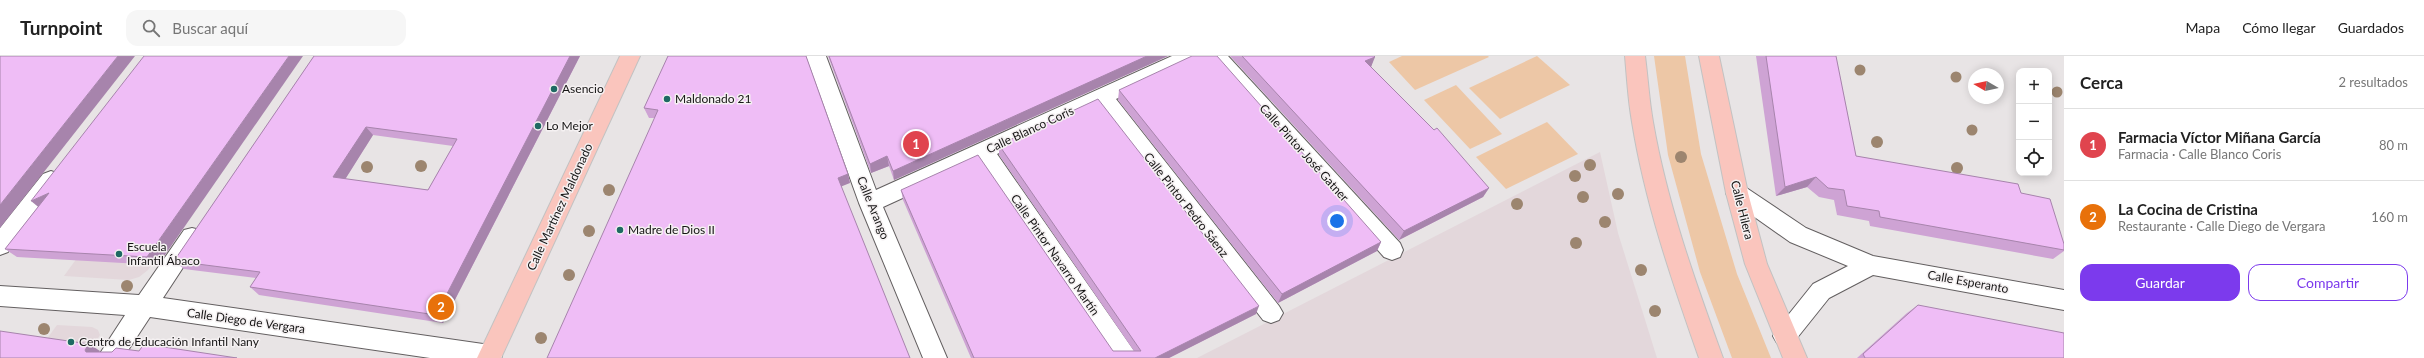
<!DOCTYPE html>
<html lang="es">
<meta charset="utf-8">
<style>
:root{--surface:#fff;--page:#f6f6f6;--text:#222;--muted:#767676;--line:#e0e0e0;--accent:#7c3aed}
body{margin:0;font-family:Lato,sans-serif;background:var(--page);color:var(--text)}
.controls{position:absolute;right:12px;top:12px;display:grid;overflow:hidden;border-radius:8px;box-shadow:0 2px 10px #0003}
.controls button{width:36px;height:36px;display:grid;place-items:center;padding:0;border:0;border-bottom:1px solid var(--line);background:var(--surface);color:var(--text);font:20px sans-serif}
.compass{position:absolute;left:1968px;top:12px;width:36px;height:36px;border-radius:50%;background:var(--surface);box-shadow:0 2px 10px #0003;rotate:279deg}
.you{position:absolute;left:1337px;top:165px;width:14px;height:14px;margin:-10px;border:3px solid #fff;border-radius:50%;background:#1a73e8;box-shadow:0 0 0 6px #1a73e833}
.badge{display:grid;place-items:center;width:26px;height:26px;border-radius:50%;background:var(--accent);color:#fff;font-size:13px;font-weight:700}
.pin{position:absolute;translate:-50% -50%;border:2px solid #fff;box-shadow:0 1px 4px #0006}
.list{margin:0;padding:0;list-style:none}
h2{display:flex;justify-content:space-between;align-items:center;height:52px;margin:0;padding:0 16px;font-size:17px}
h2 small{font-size:13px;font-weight:400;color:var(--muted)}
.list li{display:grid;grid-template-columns:26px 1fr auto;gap:12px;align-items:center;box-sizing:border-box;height:72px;padding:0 16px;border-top:1px solid var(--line)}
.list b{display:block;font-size:15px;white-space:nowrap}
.list p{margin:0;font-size:13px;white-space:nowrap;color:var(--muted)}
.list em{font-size:13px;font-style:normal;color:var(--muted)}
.actions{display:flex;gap:8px;padding:12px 16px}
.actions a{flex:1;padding:9px 0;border:1px solid var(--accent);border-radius:12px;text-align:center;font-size:14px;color:var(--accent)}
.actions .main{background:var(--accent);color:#fff}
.icon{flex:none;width:22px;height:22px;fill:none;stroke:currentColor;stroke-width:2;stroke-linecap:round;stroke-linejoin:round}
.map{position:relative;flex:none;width:2064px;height:302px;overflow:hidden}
header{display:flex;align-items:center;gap:24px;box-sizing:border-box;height:56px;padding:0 20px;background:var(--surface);border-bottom:1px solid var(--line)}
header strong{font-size:19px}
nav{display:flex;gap:22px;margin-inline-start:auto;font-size:14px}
.search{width:280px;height:36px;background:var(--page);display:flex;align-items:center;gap:10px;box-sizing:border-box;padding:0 14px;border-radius:12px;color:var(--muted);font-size:15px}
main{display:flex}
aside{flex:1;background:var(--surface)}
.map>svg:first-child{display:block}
.built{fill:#e3d7db}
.green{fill:#edc7a6}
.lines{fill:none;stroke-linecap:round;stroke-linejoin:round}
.minor-casing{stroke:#635f60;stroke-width:2}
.major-casing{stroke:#c2c2c2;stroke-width:2}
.minor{fill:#fff;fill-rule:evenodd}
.major{fill:#fac5bd;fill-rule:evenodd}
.tree{fill:#9c856f}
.wall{fill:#cea3d4;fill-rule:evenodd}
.shaded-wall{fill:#a784ac}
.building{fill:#efbdf6;stroke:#a784ac;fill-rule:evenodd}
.poi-dot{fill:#1e6963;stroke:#f5f1f2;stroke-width:1.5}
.labels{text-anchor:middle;stroke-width:3;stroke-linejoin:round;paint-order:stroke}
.poi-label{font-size:12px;fill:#161515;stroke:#f5f1f2;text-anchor:start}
.street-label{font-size:12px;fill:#161515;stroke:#f5f1f2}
</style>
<header>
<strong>Turnpoint</strong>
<div class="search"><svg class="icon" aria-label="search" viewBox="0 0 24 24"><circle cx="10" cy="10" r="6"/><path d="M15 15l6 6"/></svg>Buscar aquí</div>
<nav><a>Mapa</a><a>Cómo llegar</a><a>Guardados</a></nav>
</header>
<main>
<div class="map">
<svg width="2064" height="302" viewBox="0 0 2064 302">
<rect width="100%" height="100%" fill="#e8e4e5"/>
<!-- built -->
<g class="built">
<path d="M 1600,96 L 1618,177 L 1657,302 L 1197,302 Z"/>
<path d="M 106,162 L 176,173 L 148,214 L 139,221 L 129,224 L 64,220 Z"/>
<path d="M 57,269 L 92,271 L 98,274 L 100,279 L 86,302 L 33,302 Z"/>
</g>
<!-- green -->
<g class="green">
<path d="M 1402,0 L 1488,0 L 1489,1 L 1415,34 L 1389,6 Z"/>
<path d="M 1537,0 L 1570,29 L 1500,63 L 1469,32 Z"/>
<path d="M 1654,0 L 1685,0 L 1701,98 L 1737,218 L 1771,302 L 1732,302 L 1700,216 L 1668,99 Z"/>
<path d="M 1456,29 L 1502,78 L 1470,93 L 1424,44 Z"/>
<path d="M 1547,66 L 1578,98 L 1506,133 L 1476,101 Z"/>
</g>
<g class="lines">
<!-- minor casing -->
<g class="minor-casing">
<g id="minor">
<path d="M 806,0 L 826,0 L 876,134 L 1172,0 L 1201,0 L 1198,5 L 1116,43 L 1279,250 L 1283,257 L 1279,264 L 1271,267 L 1263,264 L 1098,51 L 997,98 L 1139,302 L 1113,302 L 979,107 L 883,151 L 947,302 L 923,302 L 859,147 Z"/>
<path d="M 1206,0 L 1228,0 L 1400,187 L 1403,194 L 1400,201 L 1392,204 L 1384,201 Z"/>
<path d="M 51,115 L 59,118 L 62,124 L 59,130 L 8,196 L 0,199 L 0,172 L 43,118 Z"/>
<path d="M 1737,128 L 1745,131 L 1806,172 L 1873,200 L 2064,234 L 2064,254 L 1873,219 L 1829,242 L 1793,287 L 1785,291 L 1777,287 L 1773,280 L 1777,273 L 1813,228 L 1848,210 L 1790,186 L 1729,143 L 1726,137 L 1729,131 Z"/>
<path d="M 192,172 L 200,174 L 203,181 L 163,242 L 490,289 L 498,292 L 502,300 L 501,302 L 430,302 L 150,261 L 123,302 L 97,302 L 125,259 L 0,250 L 0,230 L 139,239 L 184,174 Z"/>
</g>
</g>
<!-- major casing -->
<g class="major-casing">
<g id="major">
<path d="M 620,0 L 640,0 L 501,302 L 477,302 Z"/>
<path d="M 1625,0 L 1645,0 C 1648,22 1649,44 1653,66 C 1667,147 1695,225 1723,302 L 1699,302 C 1672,225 1645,147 1632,66 C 1628,44 1627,22 1625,0 Z"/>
<path d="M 1699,0 L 1719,0 L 1748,137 L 1767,208 L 1807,302 L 1783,302 L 1745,208 L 1726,137 Z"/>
</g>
</g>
<!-- minor -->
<use href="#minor" class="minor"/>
<!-- major -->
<use href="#major" class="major"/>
</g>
<!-- trees -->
<g class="tree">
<circle cx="1860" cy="14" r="5.5"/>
<circle cx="1956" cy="21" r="5.5"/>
<circle cx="2057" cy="36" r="5.5"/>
<circle cx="1972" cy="74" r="5.5"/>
<circle cx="1877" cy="86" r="6"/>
<circle cx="1681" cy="101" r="6"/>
<circle cx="1590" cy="109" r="6"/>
<circle cx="421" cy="110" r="6"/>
<circle cx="367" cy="111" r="6"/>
<circle cx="1957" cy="112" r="6"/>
<circle cx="1575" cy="120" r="6"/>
<circle cx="609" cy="134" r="6"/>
<circle cx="1618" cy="138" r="6"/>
<circle cx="1583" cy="141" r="6"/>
<circle cx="1517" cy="148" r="6"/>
<circle cx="1605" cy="166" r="6"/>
<circle cx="589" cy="175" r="6"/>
<circle cx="1576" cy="187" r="6"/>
<circle cx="1641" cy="214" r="6"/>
<circle cx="569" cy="219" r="6"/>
<circle cx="127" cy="230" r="6"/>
<circle cx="1655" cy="255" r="6"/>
<circle cx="44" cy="273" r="6"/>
<circle cx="541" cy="282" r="6"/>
</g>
<!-- wall -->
<g class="wall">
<path d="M 144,0 L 158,209 L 17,201 L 5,193 L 38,151 Z"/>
<path d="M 314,0 L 580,0 L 443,267 L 259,239 L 250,231 L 256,222 L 184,213 L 174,205 ZM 373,79 L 453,90 L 428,134 L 345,123 Z"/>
<path d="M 668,0 L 848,118 L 850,127 L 654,62 L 649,62 L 644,52 Z"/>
<path d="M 828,0 L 1168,0 L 894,124 L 889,110 L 871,117 Z"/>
<path d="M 1230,0 L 1374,0 L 1371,11 L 1489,132 L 1483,141 L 1399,184 Z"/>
<path d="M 1756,0 L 1836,0 L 1856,100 L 2021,137 L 2064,188 L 2064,195 L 2053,203 L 1870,170 L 1869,165 L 1837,159 L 1834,144 L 1819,141 L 1807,131 L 1776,140 Z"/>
<path d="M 1119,34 L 1381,186 L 1377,195 L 1278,247 L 1118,44 Z"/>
<path d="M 999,89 L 1256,258 L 1169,302 L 971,302 L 903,144 L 901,134 L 1113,295 L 1134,295 L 999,99 Z"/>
<path d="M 1918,249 L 2064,302 L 1857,302 L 1907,257 Z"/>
</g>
<!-- shaded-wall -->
<g class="shaded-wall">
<path d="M 118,0 L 135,0 L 0,172 L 0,149 Z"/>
<path d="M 289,0 L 303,0 L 158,209 L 147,201 Z"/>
<path d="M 570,0 L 580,0 L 443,267 L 436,259 Z"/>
<path d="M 1147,0 L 1168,0 L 894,124 L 893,115 Z"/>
<path d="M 1375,1 L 1371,11 L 1365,5 Z"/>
<path d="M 366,71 L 373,79 L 341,130 L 333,121 Z"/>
<path d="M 887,100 L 889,110 L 871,117 L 870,108 Z"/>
<path d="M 848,118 L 850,127 L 840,131 L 838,122 Z"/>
<path d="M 1816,121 L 1807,131 L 1776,140 L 1785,131 Z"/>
<path d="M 1489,132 L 1483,141 L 1399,184 L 1404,175 Z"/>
<path d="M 49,137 L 42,154 L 31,145 Z"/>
<path d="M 1381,186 L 1377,195 L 1278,247 L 1282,238 Z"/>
<path d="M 1259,250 L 1256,258 L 1169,302 L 1155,302 Z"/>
<path d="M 89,288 L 100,295 L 96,301 L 86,296 L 85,294 Z"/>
</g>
<!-- building -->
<g class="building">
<path d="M 0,0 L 118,0 L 0,149 Z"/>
<path d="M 144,0 L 289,0 L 147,201 L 5,193 L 49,137 L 31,145 Z"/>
<path d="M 314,0 L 570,0 L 436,259 L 250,231 L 260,216 L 174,205 ZM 366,71 L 457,83 L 428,134 L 333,121 Z"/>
<path d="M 668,0 L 806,0 L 848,118 L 838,122 L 910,302 L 547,302 L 658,54 L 644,52 Z"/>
<path d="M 829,0 L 1147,0 L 893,115 L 887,100 L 870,108 Z"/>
<path d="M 1192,0 L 1217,0 L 1381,186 L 1282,238 L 1119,34 Z"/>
<path d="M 1242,0 L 1374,0 L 1375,1 L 1365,5 L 1434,74 L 1437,72 L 1489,132 L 1404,175 Z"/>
<path d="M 1766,0 L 1836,0 L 1856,100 L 2018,128 L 2021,137 L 2050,143 L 2064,188 L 2064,194 L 1880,161 L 1879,155 L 1847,150 L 1844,134 L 1828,132 L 1816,121 L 1785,131 Z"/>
<path d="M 1098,43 L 1259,250 L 1155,302 L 974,302 L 901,134 L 978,99 L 1113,295 L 1141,295 L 999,89 Z"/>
<path d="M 1918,249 L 2064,277 L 2064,302 L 1865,302 L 1863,298 Z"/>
<path d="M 0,275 L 89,288 L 85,294 L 86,296 L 112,296 L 116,292 L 139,295 L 144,288 L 237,302 L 0,302 Z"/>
</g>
<!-- markers -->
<g class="poi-dot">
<circle cx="554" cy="33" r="4"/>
<circle cx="667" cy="43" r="4"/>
<circle cx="538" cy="70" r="4"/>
<circle cx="620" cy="174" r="4"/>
<circle cx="119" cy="198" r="4"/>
<circle cx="71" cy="286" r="4"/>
</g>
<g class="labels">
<!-- poi labels -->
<g class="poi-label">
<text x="562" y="37">Asencio</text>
<text x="675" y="47">Maldonado 21</text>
<text x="546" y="74">Lo Mejor</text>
<text x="628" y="178">Madre de Dios II</text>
<text x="127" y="195">Escuela<tspan x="127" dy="14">Infantil Ábaco</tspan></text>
<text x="79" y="290">Centro de Educación Infantil Nany</text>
</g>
<!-- street labels -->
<g class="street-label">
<text transform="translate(1030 74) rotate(-25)" y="4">Calle Blanco Coris</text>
<text transform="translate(1304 97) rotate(48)" y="4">Calle Pintor José Gatner</text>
<text transform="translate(1186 149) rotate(52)" y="4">Calle Pintor Pedro Sáenz</text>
<text transform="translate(560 151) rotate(-65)" y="4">Calle Martínez Maldonado</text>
<text transform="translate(873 152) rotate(68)" y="4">Calle Arango</text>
<text transform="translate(1742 154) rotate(76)" y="4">Calle Hilera</text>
<text transform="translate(1055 199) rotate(55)" y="4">Calle Pintor Navarro Martín</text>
<text transform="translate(1968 226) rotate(10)" y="4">Calle Esperanto</text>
<text transform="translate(246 265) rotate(8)" y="4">Calle Diego de Vergara</text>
</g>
</g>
</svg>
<div class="controls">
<button>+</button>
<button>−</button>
<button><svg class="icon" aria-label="locate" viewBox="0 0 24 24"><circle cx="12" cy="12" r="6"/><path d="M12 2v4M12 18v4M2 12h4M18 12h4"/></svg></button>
</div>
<svg class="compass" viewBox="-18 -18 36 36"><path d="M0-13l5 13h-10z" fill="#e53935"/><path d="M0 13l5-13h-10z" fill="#767676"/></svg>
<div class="you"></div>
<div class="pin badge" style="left:916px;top:88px;background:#e0444e">1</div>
<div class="pin badge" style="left:441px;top:251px;background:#e8710a">2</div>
</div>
<aside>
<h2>Cerca<small>2 resultados</small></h2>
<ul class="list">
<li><span class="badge" style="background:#e0444e">1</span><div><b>Farmacia Víctor Miñana García</b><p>Farmacia · Calle Blanco Coris</p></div><em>80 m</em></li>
<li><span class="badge" style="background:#e8710a">2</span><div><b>La Cocina de Cristina</b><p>Restaurante · Calle Diego de Vergara</p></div><em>160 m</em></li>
</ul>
<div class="actions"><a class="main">Guardar</a><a>Compartir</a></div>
</aside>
</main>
